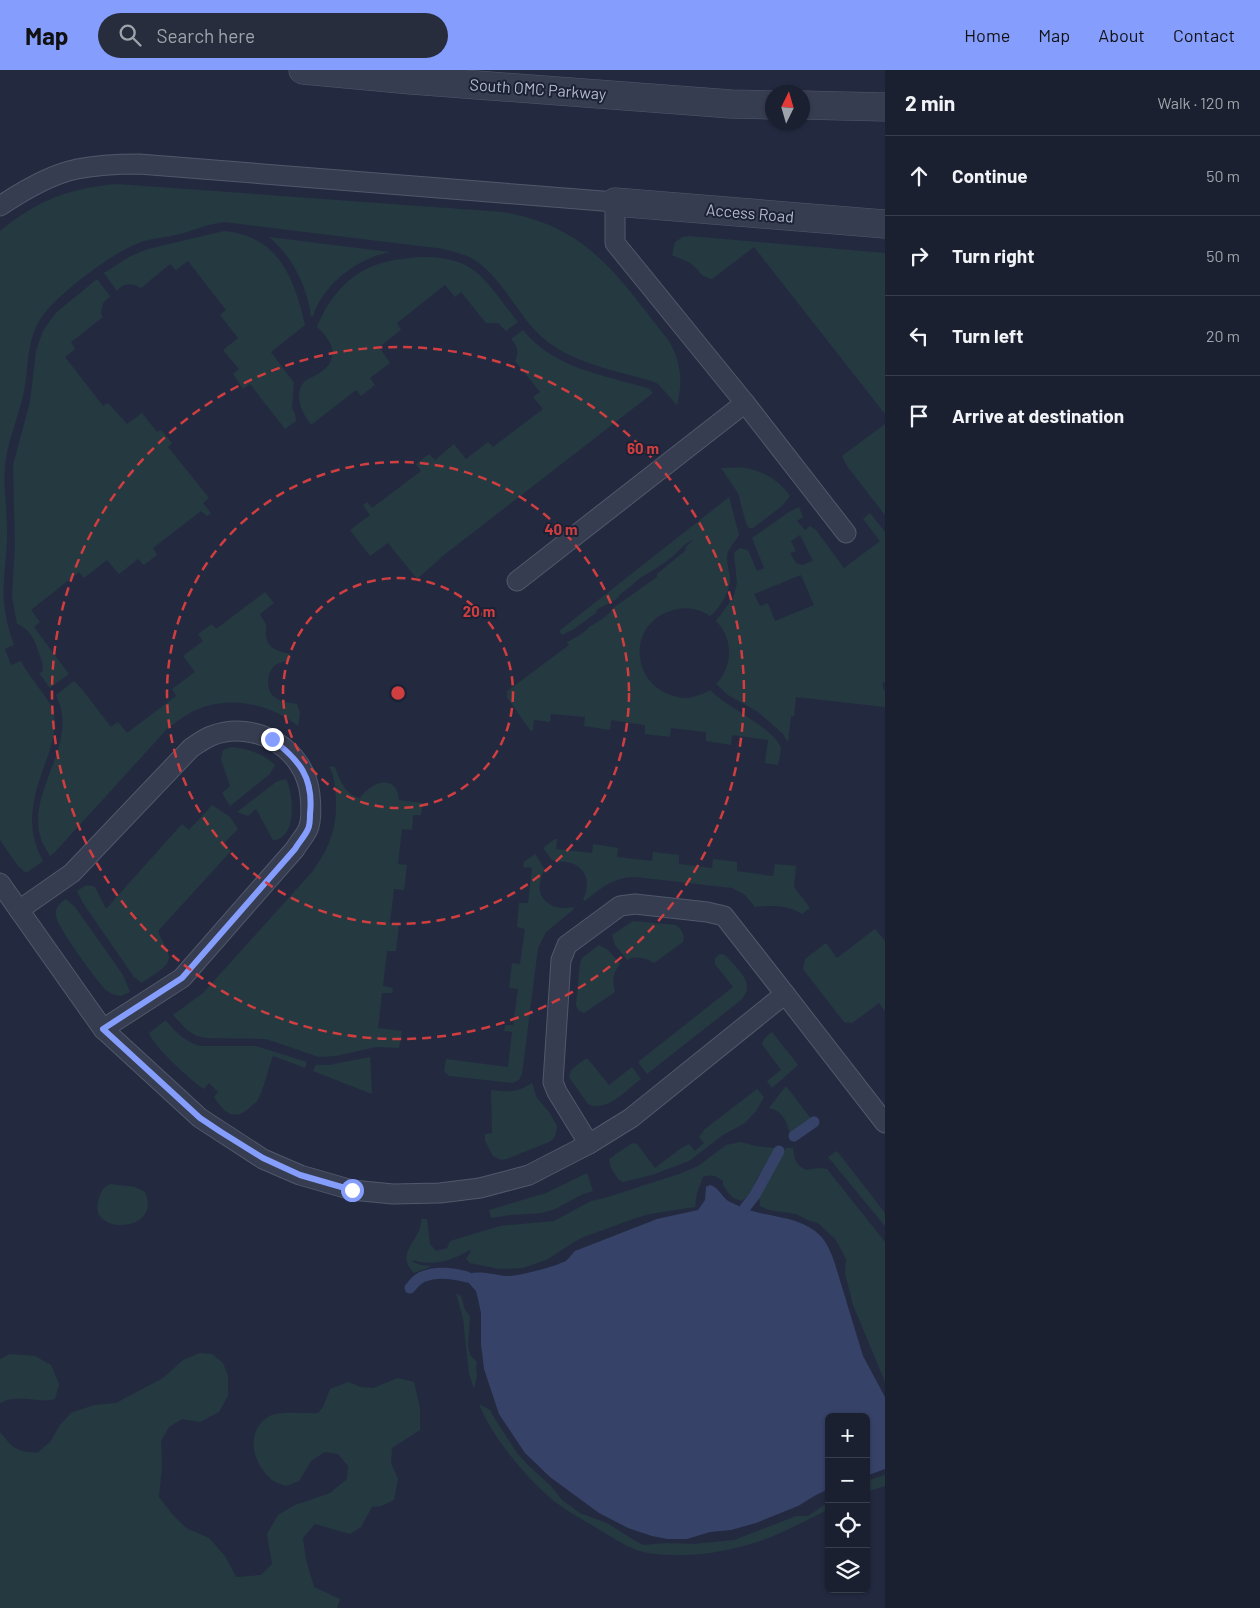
<!DOCTYPE html>
<meta charset="utf-8">
<style>
:root{--surface:#1a2030;--page:#272d3c;--text:#f1f3f6;--muted:#9fa3ab;--line:#383e4c;--accent:#859efe}
body{margin:0;font-family:Barlow,sans-serif;background:var(--page);color:var(--text)}
.controls{position:absolute;right:15px;bottom:15px;display:grid;overflow:hidden;border-radius:8px;box-shadow:0 1px 4px #0004}
.controls button{width:45px;height:45px;display:grid;place-items:center;padding:0;border:0;border-bottom:1px solid var(--line);background:var(--surface);color:var(--text);font:25px sans-serif}
.compass{position:absolute;left:765px;top:15px;width:45px;height:45px;border-radius:50%;background:var(--surface);box-shadow:0 1px 4px #0004;rotate:5deg}
.stop{position:absolute;width:15px;height:15px;margin:-11px;border:4px solid #859efe;border-radius:50%;background:#fff}
.stop.end{background:#859efe;border-color:#fff;box-shadow:0 1px 5px #0008}
.list{margin:0;padding:0;list-style:none}
h2{display:flex;justify-content:space-between;align-items:center;height:65px;margin:0;padding:0 20px;font-size:21px}
h2 small{font-size:16px;font-weight:400;color:var(--muted)}
.list li{display:grid;grid-template-columns:32px 1fr auto;gap:15px;align-items:center;box-sizing:border-box;height:80px;padding:0 20px;border-top:1px solid var(--line)}
.list b{display:block;font-size:19px;white-space:nowrap}
.list em{font-size:16px;font-style:normal;color:var(--muted)}
.icon{flex:none;width:28px;height:28px;fill:none;stroke:currentColor;stroke-width:2;stroke-linecap:round;stroke-linejoin:round}
.map{position:relative;flex:none;width:885px;height:1538px;overflow:hidden}
header{display:flex;align-items:center;gap:30px;box-sizing:border-box;height:70px;padding:0 25px;background:var(--accent);color:#111}
header strong{font-size:24px}
nav{display:flex;gap:28px;margin-inline-start:auto;font-size:18px}
.search{width:350px;height:45px;background:var(--page);display:flex;align-items:center;gap:12px;box-sizing:border-box;padding:0 18px;border-radius:28px;color:var(--muted);font-size:19px}
main{display:flex}
aside{flex:1;background:var(--surface)}
.map>svg:first-child{display:block}
.green{fill:#253941;fill-rule:evenodd}
.water{fill:#364268}
.lines{fill:none;stroke-linecap:round;stroke-linejoin:round}
.stream{stroke:#364268;stroke-width:11}
.service-casing{stroke:#52586b;stroke-width:21}
.minor-casing{stroke:#52586b;stroke-width:29}
.service{stroke:#373d50;stroke-width:19}
.minor{stroke:#373d50;stroke-width:28}
.route{stroke:#859efe;stroke-width:6}
.ring{fill:none;stroke:#d13e40;stroke-width:2.5;stroke-dasharray:9 6}
.labels{text-anchor:middle;stroke-width:4;stroke-linejoin:round;paint-order:stroke}
.street-label{font-size:16px;fill:#b4b8cb;stroke:#1c2235}
.centre{fill:#d13e40;stroke:#1c2235;stroke-width:2.5}
.ring-label{font-size:15px;text-anchor:middle;font-weight:bold;fill:#d13e40;stroke:#1c2235;stroke-width:4;stroke-linejoin:round;paint-order:stroke}
</style>
<header>
<strong>Map</strong>
<div class="search"><svg class="icon" aria-label="search" viewBox="0 0 24 24"><circle cx="10" cy="10" r="6"/><path d="M15 15l6 6"/></svg>Search here</div>
<nav><a>Home</a><a>Map</a><a>About</a><a>Contact</a></nav>
</header>
<main>
<div class="map">
<svg width="885" height="1538" viewBox="0 0 885 1538">
<rect width="100%" height="100%" fill="#232a40"/>
<!-- green -->
<g class="green">
<path d="M 117,114 L 502,142 C 589,156 618,207 669,271 C 681,292 683,312 677,335 L 658,314 L 652,311 C 619,302 575,293 548,272 C 519,250 504,208 473,189 C 464,184 454,182 444,179 L 224,152 C 208,154 195,160 180,164 C 165,168 150,168 136,174 C 111,184 55,226 41,248 C 26,271 29,296 24,321 C 19,346 8,369 5,395 C 3,416 7,437 7,459 C 8,483 2,507 4,531 C 5,546 9,561 14,575 L 5,579 L 11,595 L 21,591 C 28,606 50,629 54,643 C 57,658 51,677 46,691 C 33,726 24,757 43,791 L 26,803 L 18,796 L 0,770 L 0,161 C 38,130 69,118 117,114 Z"/>
<path d="M 224,161 C 279,166 294,208 305,255 L 271,282 L 294,313 L 292,338 L 295,344 L 296,351 L 285,359 L 250,314 L 243,319 L 233,304 L 239,299 L 223,280 L 238,268 L 220,245 L 226,240 L 188,191 L 176,200 L 170,194 L 141,218 C 133,213 124,212 117,221 L 104,203 L 129,187 L 148,179 Z"/>
<path d="M 689,166 L 885,183 L 885,344 L 754,177 L 712,209 C 699,205 703,205 695,197 C 690,191 679,189 672,185 L 675,172 L 683,167 Z"/>
<path d="M 269,167 L 390,182 C 358,188 323,214 313,246 L 311,246 C 307,216 292,186 269,167 Z"/>
<path d="M 417,187 C 477,185 484,210 518,252 L 506,261 L 498,253 L 486,253 L 461,222 L 455,227 L 445,215 L 397,253 L 401,260 L 379,277 L 390,293 L 370,308 L 375,315 L 361,326 L 356,320 L 311,355 C 302,343 293,325 304,312 C 308,308 316,306 321,302 C 341,288 332,270 317,257 C 329,227 350,202 382,193 C 394,189 406,189 417,187 Z"/>
<path d="M 97,209 L 110,226 L 103,233 L 101,244 L 103,247 L 71,272 L 75,279 L 65,287 L 103,336 L 108,333 L 127,354 L 142,343 L 157,362 L 161,360 L 172,373 L 168,377 L 209,428 L 203,433 L 211,443 L 207,446 L 201,441 L 153,478 L 157,485 L 144,495 L 138,489 L 119,504 L 107,490 L 84,508 L 79,502 L 31,540 L 40,552 L 34,557 L 69,604 L 50,618 L 39,603 L 42,602 C 44,595 42,592 40,586 C 36,573 31,559 17,554 L 12,526 L 15,475 L 13,395 L 30,332 L 36,281 L 43,261 L 52,248 L 57,242 Z"/>
<path d="M 523,260 C 554,299 605,305 650,319 L 653,323 L 444,485 L 417,509 L 388,473 L 370,486 L 350,460 L 370,445 L 363,435 L 367,432 L 372,438 L 421,401 L 416,394 L 429,384 L 435,390 L 454,374 L 466,389 L 488,372 L 493,377 L 543,339 L 533,327 L 540,322 L 515,291 C 519,283 518,276 511,269 Z"/>
<path d="M 885,354 L 885,445 L 847,396 L 842,386 Z"/>
<path d="M 721,398 C 729,398 737,397 745,398 C 763,401 780,411 790,426 L 782,436 L 753,458 L 749,458 L 746,453 L 738,423 Z"/>
<path d="M 729,427 L 739,465 C 735,472 729,477 727,485 C 726,493 730,501 730,509 C 730,522 720,538 710,546 C 698,538 684,536 670,541 C 627,555 631,615 674,626 C 680,628 689,629 696,626 C 701,625 706,622 710,620 C 726,637 772,657 780,676 C 782,681 779,689 778,695 L 765,693 L 768,670 L 732,665 L 731,675 L 706,671 L 706,662 L 671,658 L 670,667 L 645,664 L 645,655 L 611,650 L 610,660 L 584,656 L 585,647 L 551,644 L 550,652 L 534,650 L 533,661 L 530,660 L 506,626 L 508,624 L 506,622 L 569,575 L 567,572 C 573,569 579,566 585,561 C 587,560 588,557 591,556 C 597,552 609,546 613,538 L 657,507 L 657,504 L 686,480 L 685,478 L 693,470 C 683,474 680,480 672,487 C 662,495 651,501 640,508 C 633,514 627,520 619,525 L 619,527 C 612,533 604,535 596,540 L 597,542 L 574,559 L 562,565 L 559,561 Z"/>
<path d="M 799,437 L 803,447 L 797,451 L 805,460 L 810,456 L 816,460 L 844,498 L 880,471 L 863,449 L 870,443 L 885,462 L 885,612 L 882,614 L 885,622 L 885,637 L 796,627 L 794,646 L 791,646 L 788,672 L 783,664 L 758,642 L 728,625 L 716,614 C 733,597 734,569 716,551 L 733,528 L 737,513 L 734,483 L 740,478 L 748,480 L 757,501 L 764,498 L 752,468 L 789,442 ZM 800,465 L 813,491 L 802,495 L 796,493 L 790,483 L 796,481 L 791,471 ZM 801,505 L 814,535 L 775,551 L 768,533 L 760,536 L 754,524 Z"/>
<path d="M 265,522 L 274,533 L 260,544 C 261,547 265,551 266,555 C 267,558 265,563 266,567 C 269,580 279,581 290,584 L 291,589 C 286,592 278,592 273,597 C 270,601 268,607 268,612 C 268,630 284,632 297,634 L 300,643 L 298,656 C 270,634 231,625 196,640 C 186,644 176,652 167,659 L 55,782 L 50,786 C 47,780 43,775 41,769 C 25,721 81,674 56,625 L 74,611 L 81,618 L 111,657 L 118,652 L 127,663 L 176,626 L 172,619 L 195,602 L 183,586 L 203,571 L 198,564 L 212,554 L 216,559 Z"/>
<path d="M 232,677 C 248,679 263,683 275,695 L 270,704 L 230,736 L 222,723 L 230,716 L 221,689 L 223,680 Z"/>
<path d="M 329,696 L 335,697 C 340,710 345,725 360,728 C 371,711 397,703 399,730 L 423,733 L 421,745 L 413,745 L 412,760 L 402,759 L 398,794 L 407,795 L 404,820 L 394,819 L 390,853 L 399,854 L 396,881 L 387,881 L 383,916 L 393,918 L 392,923 L 382,923 L 378,958 L 402,961 L 399,978 L 376,977 L 336,986 L 319,987 L 266,969 L 206,968 L 197,966 L 187,960 L 173,945 L 203,923 L 312,802 C 332,775 339,752 335,718 C 334,710 333,703 329,696 Z"/>
<path d="M 286,709 C 294,723 297,770 273,770 L 256,739 L 248,746 L 237,742 L 276,712 Z"/>
<path d="M 212,735 L 230,747 L 238,759 L 224,773 L 231,781 L 158,861 C 161,869 167,878 169,886 C 171,897 149,907 142,913 L 134,907 L 83,833 L 77,821 C 84,816 87,814 95,817 L 106,839 L 182,754 L 189,760 Z"/>
<path d="M 555,769 L 557,769 L 556,779 L 592,783 L 593,774 L 618,778 L 617,787 L 652,791 L 653,782 L 679,785 L 679,794 L 712,798 L 713,789 L 737,792 L 737,801 L 773,806 L 775,794 L 796,796 L 794,817 L 810,838 L 802,844 C 789,835 771,835 755,837 L 745,825 L 732,818 L 635,807 C 614,807 601,818 585,831 L 583,829 C 591,815 587,798 571,793 C 565,791 558,792 552,790 L 543,778 Z"/>
<path d="M 535,784 L 545,800 C 530,823 548,843 573,837 L 574,839 L 546,862 L 538,878 L 522,1004 L 519,1010 L 512,1013 L 449,1006 L 444,1001 L 446,989 L 508,997 L 512,962 L 504,961 L 505,955 L 513,955 L 518,919 L 509,918 L 512,893 L 520,894 L 525,859 L 517,857 L 519,833 L 528,833 L 532,798 L 523,797 L 524,792 Z"/>
<path d="M 66,829 L 75,837 L 123,905 L 130,922 L 121,926 C 115,925 110,924 106,920 C 97,911 56,856 56,845 C 55,837 60,833 66,829 Z"/>
<path d="M 633,851 L 676,855 C 682,859 685,866 683,872 L 654,893 C 646,888 636,885 627,890 L 615,875 L 612,865 Z"/>
<path d="M 875,859 L 885,871 L 885,941 L 879,933 L 852,953 L 844,952 L 803,899 L 805,889 L 826,873 L 837,888 Z"/>
<path d="M 599,875 L 608,880 L 620,894 C 613,903 612,910 615,922 L 584,943 L 578,940 L 576,935 L 580,894 L 582,888 Z"/>
<path d="M 720,884 L 725,885 C 737,899 757,913 741,930 L 647,1004 L 638,992 L 733,917 L 715,894 L 715,888 Z"/>
<path d="M 166,950 C 175,963 185,971 200,976 L 256,976 L 307,992 L 305,998 L 273,986 C 268,999 264,1019 257,1031 C 254,1034 251,1036 248,1039 C 233,1052 223,1041 214,1027 L 218,1022 L 209,1013 L 204,1019 C 191,1011 153,976 149,963 Z"/>
<path d="M 772,962 L 798,995 L 772,1018 L 767,1011 L 781,1000 L 762,974 L 764,969 Z"/>
<path d="M 370,987 L 372,1024 L 313,1001 L 316,995 L 329,995 Z"/>
<path d="M 585,989 L 588,989 L 609,1015 L 632,997 L 641,1009 C 627,1019 607,1043 588,1034 L 569,1007 L 571,1000 Z"/>
<path d="M 532,1013 L 537,1028 L 549,1042 L 557,1056 L 556,1063 L 554,1068 L 549,1072 L 507,1089 L 501,1090 L 493,1086 L 485,1071 L 485,1064 L 492,1063 L 491,1020 C 508,1022 517,1023 532,1013 Z"/>
<path d="M 786,1016 L 812,1050 L 790,1066 C 788,1053 783,1041 769,1038 Z"/>
<path d="M 757,1019 L 764,1027 L 756,1041 L 745,1053 L 723,1065 L 689,1091 L 652,1105 L 623,1112 L 618,1109 L 611,1098 L 609,1089 L 632,1073 L 637,1074 L 655,1098 L 680,1079 L 689,1074 L 695,1081 L 704,1073 L 699,1067 L 705,1059 Z"/>
<path d="M 741,1072 L 755,1076 L 775,1078 C 774,1087 766,1098 759,1105 C 755,1110 754,1117 751,1122 C 749,1125 745,1128 742,1131 C 732,1129 728,1123 723,1115 L 723,1111 C 717,1106 711,1104 703,1107 L 697,1123 L 695,1137 L 650,1144 L 636,1148 L 581,1168 L 546,1190 L 523,1198 L 499,1199 L 470,1193 L 466,1189 L 471,1181 L 470,1180 C 453,1190 433,1197 413,1190 L 413,1192 L 421,1195 L 430,1196 L 430,1197 L 414,1203 C 393,1183 423,1169 421,1149 L 427,1149 L 430,1174 L 436,1181 L 447,1178 L 450,1171 L 500,1156 L 554,1151 L 591,1131 L 605,1128 L 682,1103 L 698,1096 L 726,1075 Z"/>
<path d="M 786,1078 L 793,1078 C 794,1089 796,1095 806,1100 L 818,1098 L 827,1099 L 885,1172 L 885,1312 L 853,1235 L 845,1203 L 846,1189 L 836,1170 L 818,1153 L 810,1151 L 796,1144 L 769,1140 L 760,1136 L 759,1128 Z"/>
<path d="M 837,1081 L 885,1143 L 885,1156 L 828,1087 Z"/>
<path d="M 587,1103 L 593,1121 L 583,1124 L 555,1139 L 542,1143 L 510,1145 L 491,1148 L 489,1140 L 546,1123 Z"/>
<path d="M 110,1114 L 135,1117 L 145,1122 C 163,1162 90,1166 98,1132 C 100,1124 102,1118 110,1114 Z"/>
<path d="M 456,1223 L 461,1226 L 465,1240 L 470,1246 L 468,1275 L 470,1285 L 477,1292 L 476,1297 L 477,1306 L 474,1319 L 469,1304 L 463,1248 Z"/>
<path d="M 200,1283 L 212,1284 L 223,1293 L 228,1306 L 228,1326 L 219,1342 L 200,1352 L 182,1349 L 169,1357 L 161,1371 L 162,1396 L 159,1427 L 172,1444 L 186,1458 L 209,1468 L 225,1486 L 236,1507 L 261,1505 L 272,1494 L 267,1464 L 278,1445 L 295,1435 L 330,1423 L 347,1409 L 348,1396 L 338,1384 L 325,1382 L 311,1391 L 299,1411 L 286,1416 C 282,1414 276,1413 272,1410 C 253,1394 244,1363 268,1347 C 279,1340 305,1344 318,1343 L 323,1337 L 330,1319 L 348,1312 L 361,1317 L 373,1318 L 398,1308 L 414,1312 L 420,1338 L 420,1360 L 392,1378 L 391,1393 L 398,1409 L 394,1430 L 381,1436 L 372,1437 L 361,1457 L 350,1464 L 315,1454 L 303,1468 L 306,1490 L 314,1517 L 340,1529 L 337,1538 L 0,1538 L 0,1362 C 14,1379 15,1381 37,1383 L 50,1372 L 60,1355 L 71,1343 L 94,1335 L 116,1333 L 163,1308 L 183,1290 Z"/>
<path d="M 10,1284 L 35,1286 L 51,1295 L 59,1314 L 55,1329 C 50,1330 44,1331 39,1330 C 24,1329 13,1326 0,1333 L 0,1289 Z"/>
<path d="M 479,1334 L 490,1340 L 495,1349 L 517,1383 L 530,1397 L 551,1416 L 562,1430 L 580,1443 L 607,1453 L 637,1472 L 644,1475 L 666,1473 L 694,1474 L 734,1470 L 796,1446 L 808,1446 L 829,1432 L 829,1439 C 806,1450 784,1463 760,1471 C 736,1479 707,1485 682,1485 C 669,1485 653,1485 640,1481 C 626,1477 612,1467 600,1460 C 586,1451 571,1444 558,1434 C 530,1413 491,1366 479,1334 Z"/>
<path d="M 885,1405 L 885,1416 L 866,1422 L 866,1411 Z"/>
</g>
<!-- water -->
<path class="water" d="M 710,1115 C 719,1117 722,1128 730,1132 C 739,1136 750,1141 760,1143 C 778,1147 800,1149 815,1161 C 826,1169 831,1182 835,1194 L 863,1286 L 885,1327 L 885,1399 L 866,1406 L 866,1347 L 829,1347 L 829,1419 L 816,1425 L 798,1436 L 756,1453 L 731,1460 L 710,1462 L 687,1469 L 667,1469 L 652,1466 L 628,1458 L 599,1443 L 550,1407 L 525,1383 L 499,1344 L 484,1299 L 481,1274 L 481,1243 L 478,1229 L 476,1221 L 466,1210 L 468,1204 C 482,1200 493,1205 507,1206 C 516,1207 562,1195 567,1190 C 570,1187 572,1184 575,1181 L 657,1149 L 698,1140 L 705,1130 L 706,1117 Z"/>
<g class="lines">
<!-- stream -->
<g class="stream">
<path d="M 794,1066 L 814,1052"/>
<path d="M 745,1138 L 755,1125 L 779,1081"/>
<path d="M 410,1218 C 413,1214 418,1209 422,1207 C 436,1201 453,1203 467,1207"/>
</g>
<!-- service casing -->
<g class="service-casing">
<g id="service">
<path d="M 0,136 C 21,122 52,104 77,99 C 97,95 118,94 139,94 L 615,132 L 615,173 L 745,333 L 517,511"/>
<path d="M 745,333 L 846,463"/>
<path d="M 0,813 L 103,959 L 200,1048 L 263,1089 L 300,1105 L 352,1120 L 393,1124 L 440,1123 L 480,1118 L 529,1105 L 589,1074 L 631,1048 L 785,924 L 885,1053"/>
<path d="M 19,840 L 72,803 L 191,678 C 197,674 204,669 211,666 C 255,649 305,678 310,725 C 311,735 312,750 308,759 C 305,766 299,772 295,779 L 182,908 L 103,959"/>
<path d="M 589,1074 L 557,1022 L 553,1012 L 561,890 L 567,875 L 620,836 L 635,834 L 707,842 L 724,846 L 785,924"/>
</g>
</g>
<!-- minor casing -->
<g class="minor-casing">
<g id="minor">
<path d="M 303,0 L 411,10 L 731,34 L 772,35"/>
<path d="M 802,35 L 885,37"/>
<path d="M 615,132 L 885,154"/>
</g>
</g>
<!-- service -->
<use href="#service" class="service"/>
<!-- minor -->
<use href="#minor" class="minor"/>
</g>
<g class="lines">
<!-- route -->
<path class="route" d="M 272,669 C 299,690 314,707 310,744 C 310,748 310,755 308,759 C 305,766 299,772 295,779 L 182,908 L 103,959 L 200,1048 L 221,1062 L 263,1088 L 300,1105 L 352,1120"/>
</g>
<!-- distance rings -->
<g class="ring">
<circle cx="398" cy="623" r="115"/>
<circle cx="398" cy="623" r="231"/>
<circle cx="398" cy="623" r="346"/>
</g>
<g class="labels">
<!-- street labels -->
<g class="street-label">
<text transform="translate(538 19) rotate(4)" y="6">South OMC Parkway</text>
<text transform="translate(750 143) rotate(5)" y="6">Access Road</text>
</g>
</g>
<circle cx="398" cy="623" r="8" class="centre"/>
<g class="ring-label">
<text x="643" y="384">60 m</text>
<text x="561" y="465">40 m</text>
<text x="479" y="547">20 m</text>
</g>
</svg>
<div class="controls">
<button>+</button>
<button>−</button>
<button><svg class="icon" aria-label="locate" viewBox="0 0 24 24"><circle cx="12" cy="12" r="6"/><path d="M12 2v4M12 18v4M2 12h4M18 12h4"/></svg></button>
<button><svg class="icon" aria-label="layers" viewBox="0 0 24 24"><path d="M12 4l9 5-9 5-9-5zM3 14l9 5 9-5"/></svg></button>
</div>
<svg class="compass" viewBox="-18 -18 36 36"><path d="M0-13l5 13h-10z" fill="#e53935"/><path d="M0 13l5-13h-10z" fill="#9fa3ab"/></svg>
<div class="stop" style="left:352px;top:1120px"></div>
<div class="stop end" style="left:272px;top:669px"></div>
</div>
<aside>
<h2>2 min<small>Walk · 120 m</small></h2>
<ul class="list">
<li><svg class="icon" aria-label="ahead" viewBox="0 0 24 24"><path d="M12 20V5M6 11l6-6 6 6"/></svg><div><b>Continue</b></div><em>50 m</em></li>
<li><svg class="icon" aria-label="right" viewBox="0 0 24 24"><path d="M7 20v-9h11M14 6l5 5-5 5"/></svg><div><b>Turn right</b></div><em>50 m</em></li>
<li><svg class="icon" aria-label="left" viewBox="0 0 24 24"><path d="M17 20v-9H6M10 6l-5 5 5 5"/></svg><div><b>Turn left</b></div><em>20 m</em></li>
<li><svg class="icon" aria-label="arrive" viewBox="0 0 24 24"><path d="M6 21V4h12l-3 4 3 4H6"/></svg><div><b>Arrive at destination</b></div></li>
</ul>
</aside>
</main>
